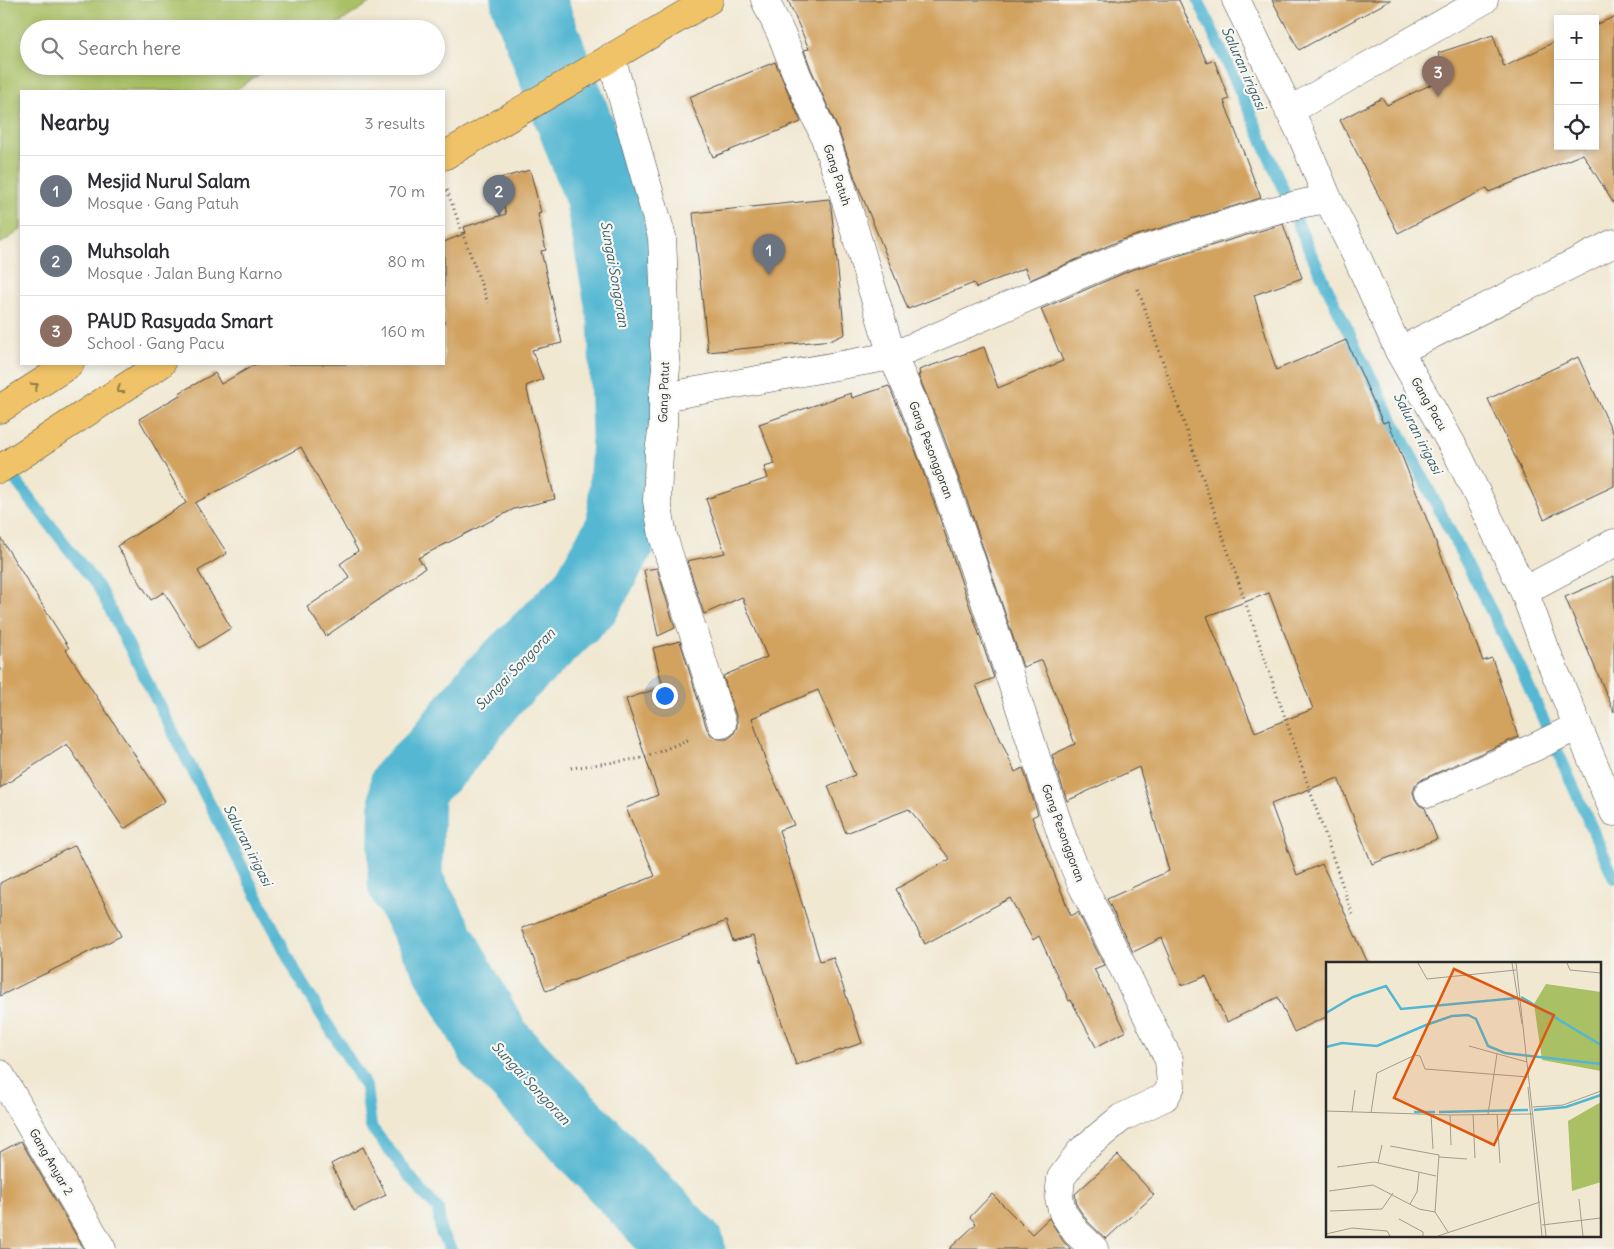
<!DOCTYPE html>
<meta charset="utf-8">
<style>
:root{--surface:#fff;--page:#f2f2f3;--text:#2b2b33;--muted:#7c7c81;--line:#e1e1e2;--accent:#d93025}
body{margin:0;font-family:Delius,sans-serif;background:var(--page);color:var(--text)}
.controls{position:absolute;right:15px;top:15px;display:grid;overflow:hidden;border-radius:0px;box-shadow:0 2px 8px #0003}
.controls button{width:45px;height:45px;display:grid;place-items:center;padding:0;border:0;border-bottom:1px solid var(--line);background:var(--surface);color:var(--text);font:25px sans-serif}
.you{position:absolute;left:664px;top:695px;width:18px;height:18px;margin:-12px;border:4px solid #fff;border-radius:50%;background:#1a73e8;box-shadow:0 0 0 8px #1a73e833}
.badge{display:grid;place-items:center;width:32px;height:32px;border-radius:50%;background:var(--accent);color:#fff;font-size:16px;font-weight:700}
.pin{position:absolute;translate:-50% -41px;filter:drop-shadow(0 1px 2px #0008)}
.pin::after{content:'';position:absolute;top:26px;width:18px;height:15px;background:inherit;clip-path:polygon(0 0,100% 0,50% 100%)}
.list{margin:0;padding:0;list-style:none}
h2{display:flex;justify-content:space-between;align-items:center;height:65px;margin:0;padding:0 20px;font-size:21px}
h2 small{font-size:16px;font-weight:400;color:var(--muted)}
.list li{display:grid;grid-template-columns:32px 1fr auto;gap:15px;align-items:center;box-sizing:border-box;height:70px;padding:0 20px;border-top:1px solid var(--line)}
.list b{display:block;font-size:19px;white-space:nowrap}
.list p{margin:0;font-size:16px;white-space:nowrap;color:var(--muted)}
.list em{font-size:16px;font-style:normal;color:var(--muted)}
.icon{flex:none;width:28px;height:28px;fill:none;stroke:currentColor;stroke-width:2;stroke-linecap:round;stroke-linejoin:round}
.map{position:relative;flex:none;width:1614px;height:1249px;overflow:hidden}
.search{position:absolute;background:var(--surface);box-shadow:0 2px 8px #0003;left:20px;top:20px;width:425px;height:55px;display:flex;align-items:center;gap:12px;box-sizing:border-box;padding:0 18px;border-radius:28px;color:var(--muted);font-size:19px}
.panel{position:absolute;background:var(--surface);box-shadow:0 2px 8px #0003;left:20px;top:90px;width:425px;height:275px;border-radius:0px}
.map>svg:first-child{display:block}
.green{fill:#a9c065;stroke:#6a7648}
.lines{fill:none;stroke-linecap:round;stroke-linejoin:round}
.stream{stroke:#54b7d2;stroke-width:12}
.river{stroke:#54b7d2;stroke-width:75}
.building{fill:#d2a25f;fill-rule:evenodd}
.minor-casing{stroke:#494744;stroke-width:29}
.major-casing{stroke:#494744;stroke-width:29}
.path{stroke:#494744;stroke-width:3;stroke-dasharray:1 4;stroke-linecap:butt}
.minor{stroke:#fff;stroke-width:28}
.major{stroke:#f0c369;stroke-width:28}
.oneway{stroke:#8e774a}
.labels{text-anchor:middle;stroke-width:4.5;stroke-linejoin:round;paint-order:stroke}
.street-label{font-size:12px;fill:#2b2b2b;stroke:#f6f6f2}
.water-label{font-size:14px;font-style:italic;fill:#395c65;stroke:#f6f6f2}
.inset-river{fill:none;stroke:#54b7d2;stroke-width:2.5}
.inset-road{fill:none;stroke:#a29c8f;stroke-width:1}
.view{fill:#df570e;fill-opacity:0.15;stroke:#df570e;stroke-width:2.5}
.inset-edge{fill:none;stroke:#2b2b2b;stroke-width:2.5}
</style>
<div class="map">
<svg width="1614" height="1249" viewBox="0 0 1614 1249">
<rect width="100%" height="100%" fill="#f6f6f2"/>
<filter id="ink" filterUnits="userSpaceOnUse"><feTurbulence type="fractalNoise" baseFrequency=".02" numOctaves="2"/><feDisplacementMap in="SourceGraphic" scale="10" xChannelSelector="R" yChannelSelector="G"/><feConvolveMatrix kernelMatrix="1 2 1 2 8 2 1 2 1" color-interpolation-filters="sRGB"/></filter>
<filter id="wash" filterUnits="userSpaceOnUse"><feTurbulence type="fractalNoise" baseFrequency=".0096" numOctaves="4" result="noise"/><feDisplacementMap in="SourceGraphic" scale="20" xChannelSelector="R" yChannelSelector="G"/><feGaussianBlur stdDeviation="1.12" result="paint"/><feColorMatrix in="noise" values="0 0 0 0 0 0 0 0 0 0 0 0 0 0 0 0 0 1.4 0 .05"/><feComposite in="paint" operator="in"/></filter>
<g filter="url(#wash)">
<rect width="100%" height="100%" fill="#f1e8d2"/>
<!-- green -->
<path class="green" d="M 0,0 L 374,0 L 330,29 L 29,29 L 29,66 L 272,66 L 234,91 L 21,91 L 21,230 L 0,244 Z"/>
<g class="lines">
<!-- stream -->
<g class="stream">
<path d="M 1198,0 L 1253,119 L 1308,247 L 1359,354 L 1520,667 L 1614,878"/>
<path d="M 3,464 L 99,588 L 300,980 L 366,1087 L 371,1127 L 423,1193 L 438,1209 L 441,1233 L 451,1249"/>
</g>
<!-- river -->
<path class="river" d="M 528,0 L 602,195 L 625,318 L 629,438 L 624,528 L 585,598 L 490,690 L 439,755 L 407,786 L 405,882 L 494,1044 L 688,1249"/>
</g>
<g id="blocks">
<!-- building -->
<g class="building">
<path d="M 788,0 L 1179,0 L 1207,63 L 1214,60 L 1229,99 L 1224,101 L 1261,198 L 1121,240 L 1030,280 L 1025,268 L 976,288 L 974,283 L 908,309 L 856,181 L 838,129 L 811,69 L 804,50 L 809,49 Z"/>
<path d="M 1272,0 L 1391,0 L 1299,50 Z"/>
<path d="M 1614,17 L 1614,204 L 1583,154 L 1489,192 L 1487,188 L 1398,233 L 1340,120 L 1382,98 L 1387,105 L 1447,77 L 1438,53 L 1493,35 L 1504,67 L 1558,40 L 1558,146 L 1595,146 L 1595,25 Z"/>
<path d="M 775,62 L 801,122 L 713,157 L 689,97 Z"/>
<path d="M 530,170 L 541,213 L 538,214 L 546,250 L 541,251 L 562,343 L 532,350 L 543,379 L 526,386 L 555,499 L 514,509 L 418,558 L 425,568 L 326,636 L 307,607 L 350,578 L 340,564 L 358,551 L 301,447 L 195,503 L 227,553 L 198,571 L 231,628 L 199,648 L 164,592 L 151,600 L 117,546 L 186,503 L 139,419 L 180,395 L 179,393 L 215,373 L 221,384 L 256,364 L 444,364 L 444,242 L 466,233 L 464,227 L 506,214 L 497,179 Z"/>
<path d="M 829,199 L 831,207 L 845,334 L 832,340 L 708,352 L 693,213 Z"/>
<path d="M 1283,224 L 1302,278 L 1254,295 L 1276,370 L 1346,340 L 1383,423 L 1388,421 L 1483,661 L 1492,658 L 1518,737 L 1423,779 L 1416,784 L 1413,792 L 1415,799 L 1419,805 L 1425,808 L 1437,839 L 1372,864 L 1338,778 L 1271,804 L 1297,875 L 1322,864 L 1368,963 L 1328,963 L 1328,1016 L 1294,1032 L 1278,997 L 1227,1022 L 1206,976 L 1182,986 L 1162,938 L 1133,952 L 1107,899 L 1169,871 L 1139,767 L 1067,801 L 1052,755 L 1075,744 L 1042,660 L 1023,667 L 969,506 L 940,427 L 918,375 L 920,375 L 919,370 L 984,347 L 998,388 L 1063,361 L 1041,309 L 1131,270 ZM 1269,593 L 1313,709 L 1255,732 L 1207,616 Z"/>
<path d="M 1578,357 L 1614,435 L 1614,486 L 1544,519 L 1488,399 Z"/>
<path d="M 889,386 L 911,438 L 939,516 L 994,678 L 976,685 L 1015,772 L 1023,768 L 1038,814 L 1032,817 L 1071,916 L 1078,912 L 1104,965 L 1094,969 L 1126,1031 L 1096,1047 L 1071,1000 L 1069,1001 L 1039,936 L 1033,940 L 1010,898 L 925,944 L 896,889 L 950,859 L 909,809 L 846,833 L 828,786 L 855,775 L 818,690 L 752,718 L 765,759 L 794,825 L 779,830 L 820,961 L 833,957 L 862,1043 L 796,1065 L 753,936 L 733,942 L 726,921 L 546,991 L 522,928 L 655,876 L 626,808 L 658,795 L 626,699 L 663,687 L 653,648 L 680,641 L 707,729 L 712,736 L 719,739 L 727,739 L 733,735 L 737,727 L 737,719 L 723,676 L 767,657 L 742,597 L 704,614 L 687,561 L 725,553 L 706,499 L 768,478 L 764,467 L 775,464 L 759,424 L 851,393 L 852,398 Z"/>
<path d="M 0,537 L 69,648 L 66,650 L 165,801 L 124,829 L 67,744 L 0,788 Z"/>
<path d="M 657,568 L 675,628 L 658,636 L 644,570 Z"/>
<path d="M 1614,576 L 1614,712 L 1565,597 Z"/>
<path d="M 75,845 L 121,936 L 0,996 L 0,883 Z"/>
<path d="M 21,1141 L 84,1249 L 0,1249 L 0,1152 Z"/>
<path d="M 363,1147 L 386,1195 L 354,1211 L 331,1164 Z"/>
<path d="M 1118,1155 L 1154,1195 L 1106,1239 L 1088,1222 L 1077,1206 L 1075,1194 Z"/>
<path d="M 992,1194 L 1032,1234 L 1049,1218 L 1063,1241 L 1071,1249 L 949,1249 L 976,1224 L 970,1217 Z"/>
</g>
</g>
</g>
<g filter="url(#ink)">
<use href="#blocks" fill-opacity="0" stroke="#494744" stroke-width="1"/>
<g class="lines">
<!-- minor casing -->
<g class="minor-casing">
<g id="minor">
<path d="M 765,0 L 783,38 L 797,75 L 824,135 L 842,188 L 892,356 C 917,406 935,459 954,511 C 993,620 1027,732 1064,842 L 1082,885 L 1169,1060 L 1171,1086 L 1165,1097 L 1121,1118 L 1080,1152 L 1061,1178 L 1059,1198 L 1063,1213 L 1076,1232 L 1094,1249"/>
<path d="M 1236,0 L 1302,136 L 1328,199 L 1356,255 L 1399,351 L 1459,457 L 1524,591 L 1547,653 L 1614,812"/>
<path d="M 611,57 L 662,237 L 665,307 L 664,345 L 666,368 L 663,397 L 663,425 L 659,452 L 657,501 L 663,536 L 722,724"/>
<path d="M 1289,111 L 1484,0"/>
<path d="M 1399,351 L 1614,243"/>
<path d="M 663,397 L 892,356 L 1126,255 L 1264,213 L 1305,203 L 1328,199"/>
<path d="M 1524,591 L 1614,543"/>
<path d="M 1429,793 L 1535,747 L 1578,726"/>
<path d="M 0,1074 L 102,1249"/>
</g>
</g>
<!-- major casing -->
<g class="major-casing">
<g id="major">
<path d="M 444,156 L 709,0"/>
<path d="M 0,409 L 70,364"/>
<path d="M 0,469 L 161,364"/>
</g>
</g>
<!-- path -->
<g class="path">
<path d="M 447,190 L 488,303"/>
<path d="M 1138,289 L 1353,916"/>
<path d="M 571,768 L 644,758 L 690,739"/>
</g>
<!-- minor -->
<use href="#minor" class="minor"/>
<!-- major -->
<use href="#major" class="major"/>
</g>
<!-- one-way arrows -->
<defs><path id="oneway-chevron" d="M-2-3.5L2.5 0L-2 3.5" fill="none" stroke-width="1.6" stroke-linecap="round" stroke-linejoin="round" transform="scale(1.25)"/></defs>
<g class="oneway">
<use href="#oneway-chevron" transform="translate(35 386) rotate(-33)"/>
<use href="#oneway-chevron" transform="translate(120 390) rotate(147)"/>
</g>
</g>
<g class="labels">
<!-- street labels -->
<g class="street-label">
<text transform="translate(837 175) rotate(72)" y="4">Gang Patuh</text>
<text transform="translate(664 392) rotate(-88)" y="4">Gang Patut</text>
<text transform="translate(1429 404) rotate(60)" y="4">Gang Pacu</text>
<text transform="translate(931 450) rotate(69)" y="4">Gang Pesonggoran</text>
<text transform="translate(1063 833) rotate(70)" y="4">Gang Pesonggoran</text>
<text transform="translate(51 1162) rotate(60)" y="4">Gang Anyar 2</text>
</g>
<!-- water labels -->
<g class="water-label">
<text transform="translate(1244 68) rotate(66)" y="5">Saluran irigasi</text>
<text transform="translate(615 274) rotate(80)" y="5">Sungai Songoran</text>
<text transform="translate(1418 433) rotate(63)" y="5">Saluran irigasi</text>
<text transform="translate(515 669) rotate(-46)" y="5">Sungai Songoran</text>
<text transform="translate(248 845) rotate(63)" y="5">Saluran irigasi</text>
<text transform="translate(531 1083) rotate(47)" y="5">Sungai Songoran</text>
</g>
</g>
<!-- overview -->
<g transform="translate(1326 962)">
<rect width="275" height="275" fill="#f1e8d2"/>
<path d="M 220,22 L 275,30 L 275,109 L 216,98 L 208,42 ZM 275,140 L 275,220 L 246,229 L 242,159 Z" fill="#a9c065"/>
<path class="inset-river" d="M 195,35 L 275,83M 0,51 L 27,35 L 60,24 L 75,47 L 191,36M 0,85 L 16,81 L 51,84 L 100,63 L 126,54 L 142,53 L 150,57 L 162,84 L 179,91 L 275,102M 208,148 L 240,145 L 275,133M 88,150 L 109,150M 113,150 L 202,148"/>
<path class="inset-road" d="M 92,1 L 101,17 L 190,8M 186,1 L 196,62M 190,1 L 220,274M 241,1 L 244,8 L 275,11M 143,84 L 201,100M 202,125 L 216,274M 207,145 L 237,143 L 275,129M 0,149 L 124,153 L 206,152M 26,150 L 29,128M 45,151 L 51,111 L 89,93 L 94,94 L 99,107 L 202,115M 105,152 L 107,187M 147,152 L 149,196M 162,152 L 171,92M 171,152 L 174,201M 124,153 L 125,183M 64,184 L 113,193 L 109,250 L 122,270M 113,195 L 141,197M 52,201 L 56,183M 11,205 L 48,200 L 110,214M 3,229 L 47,223 L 93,247 L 109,250M 253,237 L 257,274M 84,242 L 91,230 L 93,211M 4,249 L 56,247 L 67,231M 73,257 L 97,270 L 97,274M 216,263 L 275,256M 0,272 L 26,266 L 61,269 L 64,274M 112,274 L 214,240"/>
<path class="view" d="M 128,7 L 228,53 L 168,183 L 68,136 Z"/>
<rect width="275" height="275" class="inset-edge"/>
</g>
</svg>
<div class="controls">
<button>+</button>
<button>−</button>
<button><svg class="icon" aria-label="locate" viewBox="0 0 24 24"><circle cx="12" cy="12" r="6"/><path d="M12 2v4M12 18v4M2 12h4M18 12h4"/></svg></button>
</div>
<div class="you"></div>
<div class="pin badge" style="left:769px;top:275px;background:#6b7280">1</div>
<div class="pin badge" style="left:499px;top:216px;background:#6b7280">2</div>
<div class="pin badge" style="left:1438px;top:97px;background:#8d6e63">3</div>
<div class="search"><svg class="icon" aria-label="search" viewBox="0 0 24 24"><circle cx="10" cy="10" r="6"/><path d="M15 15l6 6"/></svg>Search here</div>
<section class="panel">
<h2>Nearby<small>3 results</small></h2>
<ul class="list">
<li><span class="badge" style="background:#6b7280">1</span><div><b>Mesjid Nurul Salam</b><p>Mosque · Gang Patuh</p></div><em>70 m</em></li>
<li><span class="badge" style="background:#6b7280">2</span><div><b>Muhsolah</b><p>Mosque · Jalan Bung Karno</p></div><em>80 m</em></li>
<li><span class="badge" style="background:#8d6e63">3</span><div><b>PAUD Rasyada Smart</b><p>School · Gang Pacu</p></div><em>160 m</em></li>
</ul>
</section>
</div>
